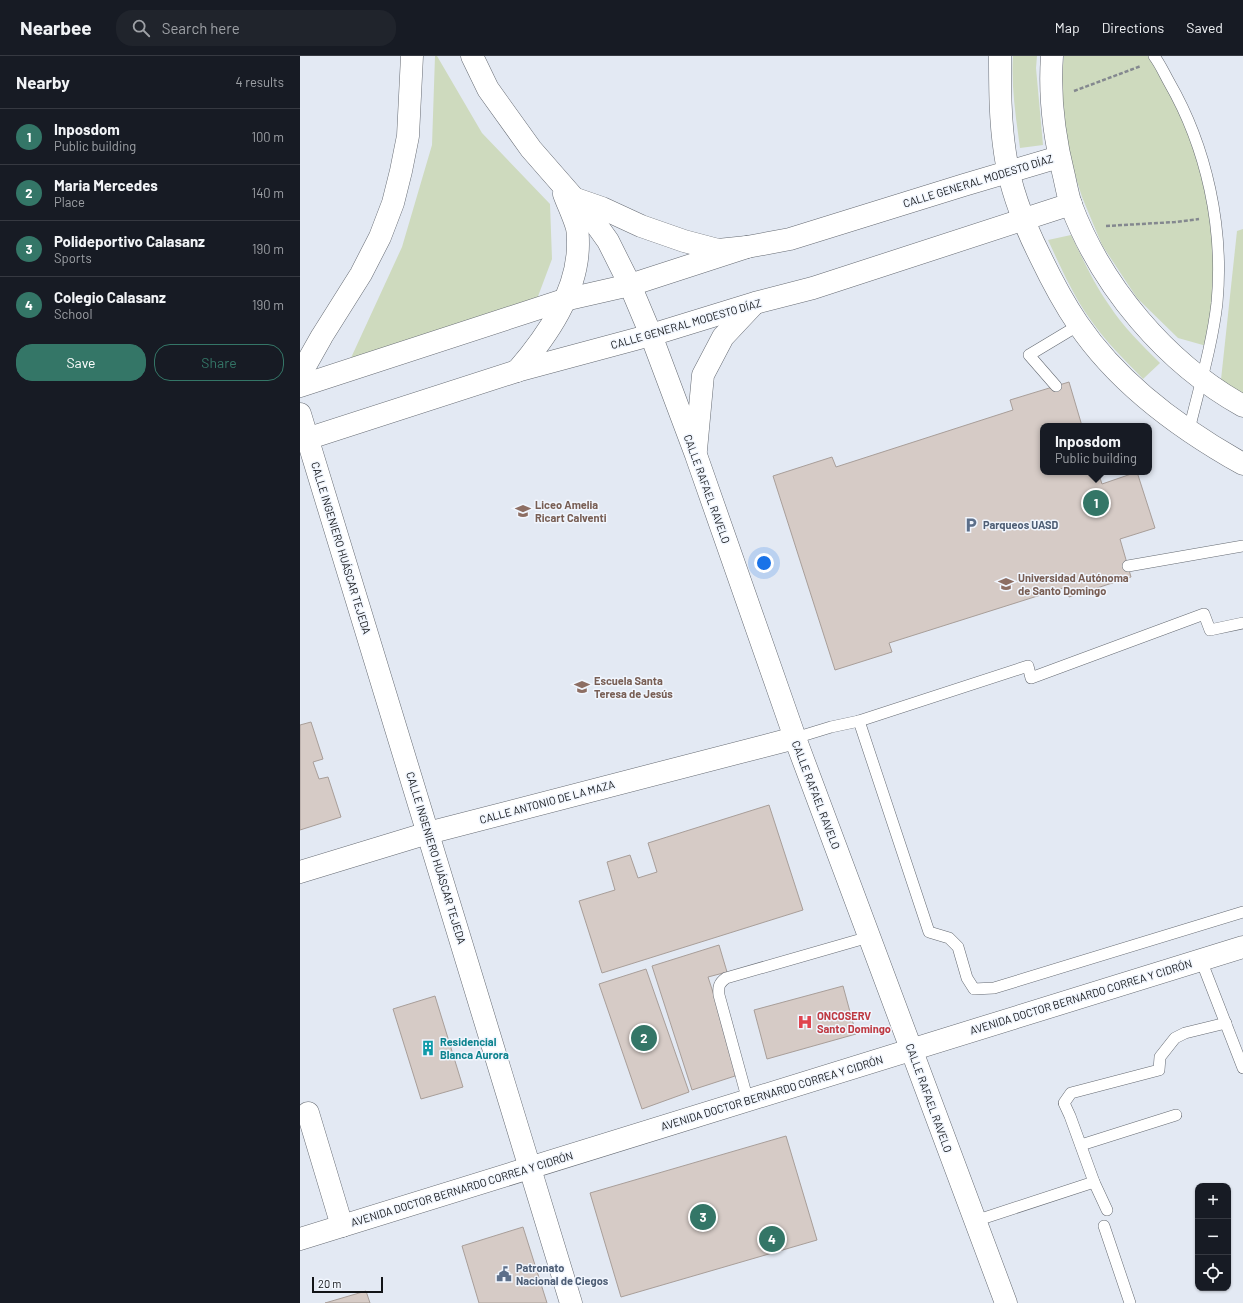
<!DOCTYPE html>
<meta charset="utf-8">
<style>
:root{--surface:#171b24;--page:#20242c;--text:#f1f3f6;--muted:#9ea1a6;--line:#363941;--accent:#347667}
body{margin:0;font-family:Barlow,sans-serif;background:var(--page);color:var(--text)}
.controls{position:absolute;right:12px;bottom:12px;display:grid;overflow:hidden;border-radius:8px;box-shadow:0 1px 3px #0004}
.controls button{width:36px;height:36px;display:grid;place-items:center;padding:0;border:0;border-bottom:1px solid var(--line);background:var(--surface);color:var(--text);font:20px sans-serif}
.scale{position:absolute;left:12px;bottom:10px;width:71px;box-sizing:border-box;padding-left:4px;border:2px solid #121417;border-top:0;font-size:11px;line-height:14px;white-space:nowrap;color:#121417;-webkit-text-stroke:3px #f1f6fe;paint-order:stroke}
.you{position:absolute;left:464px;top:507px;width:14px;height:14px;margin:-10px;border:3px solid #fff;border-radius:50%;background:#1a73e8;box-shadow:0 0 0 6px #1a73e833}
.badge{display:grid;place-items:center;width:26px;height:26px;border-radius:50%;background:var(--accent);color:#fff;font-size:13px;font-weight:700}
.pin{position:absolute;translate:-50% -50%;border:2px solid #fff;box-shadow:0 1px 4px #0006}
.popup{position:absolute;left:740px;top:367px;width:112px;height:52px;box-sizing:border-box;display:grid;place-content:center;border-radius:8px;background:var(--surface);filter:drop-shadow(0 1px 3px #0005);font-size:13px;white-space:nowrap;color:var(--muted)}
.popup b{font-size:15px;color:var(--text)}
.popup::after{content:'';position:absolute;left:50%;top:100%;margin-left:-8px;border:8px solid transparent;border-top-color:var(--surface)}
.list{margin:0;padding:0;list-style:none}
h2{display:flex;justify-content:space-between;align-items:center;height:52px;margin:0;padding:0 16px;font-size:17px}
h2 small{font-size:13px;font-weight:400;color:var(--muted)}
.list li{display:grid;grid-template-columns:26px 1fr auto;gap:12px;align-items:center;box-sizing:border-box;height:56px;padding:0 16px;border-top:1px solid var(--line)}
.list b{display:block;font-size:15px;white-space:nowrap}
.list p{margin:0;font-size:13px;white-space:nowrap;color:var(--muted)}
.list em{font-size:13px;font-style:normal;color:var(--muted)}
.actions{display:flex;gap:8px;padding:12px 16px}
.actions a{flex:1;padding:9px 0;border:1px solid var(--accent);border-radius:16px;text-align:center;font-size:14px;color:var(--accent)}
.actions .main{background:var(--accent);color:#fff}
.icon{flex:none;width:22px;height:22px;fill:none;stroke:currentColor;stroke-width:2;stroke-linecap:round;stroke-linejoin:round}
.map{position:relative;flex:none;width:943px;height:1247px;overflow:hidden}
header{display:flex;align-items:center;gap:24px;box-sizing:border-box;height:56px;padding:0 20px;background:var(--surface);border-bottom:1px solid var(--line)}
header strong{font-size:19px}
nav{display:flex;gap:22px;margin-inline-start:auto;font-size:14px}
.search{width:280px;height:36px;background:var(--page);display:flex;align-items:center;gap:10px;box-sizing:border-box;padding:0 14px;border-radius:16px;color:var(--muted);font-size:15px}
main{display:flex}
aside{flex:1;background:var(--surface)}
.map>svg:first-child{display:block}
.green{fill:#cedabe}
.building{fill:#d6cbc6;stroke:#a89e99}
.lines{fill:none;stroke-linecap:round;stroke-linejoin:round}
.service-casing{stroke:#656a72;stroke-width:12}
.minor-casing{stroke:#656a72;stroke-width:23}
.tertiary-casing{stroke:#656a72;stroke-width:23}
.secondary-casing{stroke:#656a72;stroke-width:23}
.path{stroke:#84888f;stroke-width:2.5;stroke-dasharray:4 2;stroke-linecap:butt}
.service{stroke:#fff;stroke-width:11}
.minor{stroke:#fff;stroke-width:22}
.tertiary{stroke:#fff;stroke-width:22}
.secondary{stroke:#fff;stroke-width:22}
.labels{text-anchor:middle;stroke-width:3;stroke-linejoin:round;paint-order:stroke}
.street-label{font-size:11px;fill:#121417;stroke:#f1f6fe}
.education-label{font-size:11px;font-weight:bold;fill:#785e54;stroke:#f1f6fe;text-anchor:start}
.service-label{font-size:11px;font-weight:bold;fill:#4e5e75;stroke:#f1f6fe;text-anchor:start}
.health-label{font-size:11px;font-weight:bold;fill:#be3a42;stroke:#f1f6fe;text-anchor:start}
.culture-label{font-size:11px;font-weight:bold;fill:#0d838f;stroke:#f1f6fe;text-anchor:start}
</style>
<header>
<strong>Nearbee</strong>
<div class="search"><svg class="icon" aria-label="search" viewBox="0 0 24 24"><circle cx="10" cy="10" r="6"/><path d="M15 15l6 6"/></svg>Search here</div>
<nav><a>Map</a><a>Directions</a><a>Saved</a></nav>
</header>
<main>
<aside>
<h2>Nearby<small>4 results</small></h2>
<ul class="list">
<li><span class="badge">1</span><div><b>Inposdom</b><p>Public building</p></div><em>100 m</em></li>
<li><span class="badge">2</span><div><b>Maria Mercedes</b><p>Place</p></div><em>140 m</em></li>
<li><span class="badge">3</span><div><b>Polideportivo Calasanz</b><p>Sports</p></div><em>190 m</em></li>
<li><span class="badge">4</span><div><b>Colegio Calasanz</b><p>School</p></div><em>190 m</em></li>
</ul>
<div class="actions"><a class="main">Save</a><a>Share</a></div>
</aside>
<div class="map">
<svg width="943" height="1247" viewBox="0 0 943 1247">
<rect width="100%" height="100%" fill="#e3e9f3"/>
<!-- green -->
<g class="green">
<path d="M 135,0 L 137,0 L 182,77 L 250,148 L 252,203 L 237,243 L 50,304 L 102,191 L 132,89 Z"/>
<path d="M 713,0 L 737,0 L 736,12 L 743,89 L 720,92 C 716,62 711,31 713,0 Z"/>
<path d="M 764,0 L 854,0 L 892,73 L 918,196 L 910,291 L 878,282 L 837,242 L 802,189 L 782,141 L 766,90 L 760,36 Z"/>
<path d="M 943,173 L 943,342 L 920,333 L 937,175 Z"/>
<path d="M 771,179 C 783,203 794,228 809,249 C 823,271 842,289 860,307 L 843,323 C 825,304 805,285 790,263 C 773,239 761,212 748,184 Z"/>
</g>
<!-- building -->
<g class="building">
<path d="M 769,326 L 782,370 L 743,370 L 743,416 L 798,416 L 802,428 L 837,416 L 855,472 L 820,483 L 831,521 L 769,541 L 766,531 L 589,587 L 592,596 L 535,614 L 473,420 L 532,401 L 536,411 L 713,354 L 710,344 Z"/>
<path d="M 11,666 L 23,703 L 13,706 L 19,723 L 28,721 L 41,761 L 0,774 L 0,669 Z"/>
<path d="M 469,749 L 503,854 L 302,917 L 279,845 L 315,834 L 307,806 L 330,799 L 338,822 L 357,816 L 348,787 Z"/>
<path d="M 419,889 L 427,916 L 408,921 L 437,1010 L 435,1020 L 392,1034 L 352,910 Z"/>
<path d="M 346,913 L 389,1036 L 342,1053 L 299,928 Z"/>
<path d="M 543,930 L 556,978 L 467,1003 L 454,954 Z"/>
<path d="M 135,940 L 163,1031 L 121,1043 L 93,953 Z"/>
<path d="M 486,1080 L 517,1184 L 321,1241 L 290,1137 Z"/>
<path d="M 223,1171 L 247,1247 L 179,1247 L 162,1190 Z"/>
<path d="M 66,1235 L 70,1247 L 25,1247 Z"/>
</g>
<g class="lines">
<!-- service casing -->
<g class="service-casing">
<g id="service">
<path d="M 854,0 C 860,8 864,17 869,26 C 907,92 924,172 917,247 C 912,290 899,332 889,374"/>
<path d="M 756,330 L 729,299 L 779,269"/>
<path d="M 828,510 L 943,490"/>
<path d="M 559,665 L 629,876 L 649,882 L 658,891 L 667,922 L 674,933 L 694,932 L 943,856"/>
<path d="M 495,682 L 531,671 L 559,665 L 728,610 L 731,622 L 904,558 L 910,574 L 943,567"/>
<path d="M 901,904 L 943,1012"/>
<path d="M 448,1045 L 419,939 C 418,931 419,927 426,922 L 569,881"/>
<path d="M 781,1089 L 876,1059"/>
<path d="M 807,1154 L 794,1126 L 770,1060 L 764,1047 L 771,1037 L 859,1014 L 860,1001 L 875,982 L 885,977 L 926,967"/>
<path d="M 675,1165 L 794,1126"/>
<path d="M 804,1170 L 830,1247"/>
</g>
</g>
<!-- minor casing -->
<g class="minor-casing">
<g id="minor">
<path d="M 700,0 C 700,32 700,64 705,97 C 710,132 724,168 740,200 C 751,223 763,246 778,268 C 818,327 882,374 943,408"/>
<path d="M 752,0 C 749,41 754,80 764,120 C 766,129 768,140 771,149 C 802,231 866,307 943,350"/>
<path d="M 351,279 L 396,399 L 495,682 L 706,1247"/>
<path d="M 0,330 L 264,244 L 330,229 L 447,191 L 490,183 L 664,129 L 759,101"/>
<path d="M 0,358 L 271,1247"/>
<path d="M 0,385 L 217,315 L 351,279 L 455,247 L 513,232 L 771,148"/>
<path d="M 396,394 L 403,319 L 423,281 L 453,249"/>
<path d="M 0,816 L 128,777 L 495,682"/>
<path d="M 8,1057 L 42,1170"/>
</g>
</g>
<!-- tertiary casing -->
<g class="tertiary-casing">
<g id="tertiary">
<path d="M 172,0 L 188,33 L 231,93 L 293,164 L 308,185 L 330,229 L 351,279"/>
<path d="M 276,143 L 302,152 L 341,170 L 384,185 L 418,194 L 447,191"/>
<path d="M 217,315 C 247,280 278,236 278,188 C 278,183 278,177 277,172 C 274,161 268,149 264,138"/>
<path d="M 0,319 L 22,280 L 61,218 L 80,181 L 93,147 L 101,115 L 108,80 L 112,0"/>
</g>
</g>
<!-- secondary casing -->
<g class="secondary-casing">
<path id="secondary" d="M 0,1183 L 943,891"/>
</g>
<!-- path -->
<g class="path">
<path d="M 774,35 L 841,10"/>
<path d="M 806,170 L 875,166 L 899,163"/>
</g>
<!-- service -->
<use href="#service" class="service"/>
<!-- minor -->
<use href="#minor" class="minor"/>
<!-- tertiary -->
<use href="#tertiary" class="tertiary"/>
<!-- secondary -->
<use href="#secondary" class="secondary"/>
</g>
<!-- icons -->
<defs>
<g id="school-bare" transform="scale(1.2)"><path d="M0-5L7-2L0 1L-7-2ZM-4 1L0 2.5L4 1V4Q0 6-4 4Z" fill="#8d6e63" stroke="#f1f6fe" stroke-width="2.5" paint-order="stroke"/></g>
<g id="parking-bare" transform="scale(1.2)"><path d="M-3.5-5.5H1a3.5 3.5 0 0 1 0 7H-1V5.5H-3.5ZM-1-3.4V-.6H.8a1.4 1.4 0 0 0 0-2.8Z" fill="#5c6f8a" stroke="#f1f6fe" stroke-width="2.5" paint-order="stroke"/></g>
<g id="university-bare" transform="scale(1.2)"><path d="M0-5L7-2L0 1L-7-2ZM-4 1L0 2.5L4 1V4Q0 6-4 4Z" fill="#8d6e63" stroke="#f1f6fe" stroke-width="2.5" paint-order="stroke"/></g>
<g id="hospital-bare" transform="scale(1.2)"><path d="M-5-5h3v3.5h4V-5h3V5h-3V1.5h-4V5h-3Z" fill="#e0444e" stroke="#f1f6fe" stroke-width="2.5" paint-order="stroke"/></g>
<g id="building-bare" transform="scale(1.2)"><path d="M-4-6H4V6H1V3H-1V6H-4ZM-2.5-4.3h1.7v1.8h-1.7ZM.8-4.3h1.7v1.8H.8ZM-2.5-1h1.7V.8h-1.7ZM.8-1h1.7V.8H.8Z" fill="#0f9aa8" stroke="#f1f6fe" stroke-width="2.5" paint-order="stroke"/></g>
<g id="civic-bare" transform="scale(1.2)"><path d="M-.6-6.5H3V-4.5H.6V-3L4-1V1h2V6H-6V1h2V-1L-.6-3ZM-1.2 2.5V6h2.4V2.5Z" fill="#5c6f8a" stroke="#f1f6fe" stroke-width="2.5" paint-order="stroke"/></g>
</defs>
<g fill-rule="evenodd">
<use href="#school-bare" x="223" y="455"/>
<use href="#parking-bare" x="671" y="469"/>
<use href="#university-bare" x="706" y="528"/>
<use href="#school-bare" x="282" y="631"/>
<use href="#hospital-bare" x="505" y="966"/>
<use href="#building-bare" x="128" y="992"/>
<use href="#civic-bare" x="204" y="1218"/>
</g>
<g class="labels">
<!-- street labels -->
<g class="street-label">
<text transform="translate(678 125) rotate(-17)" y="4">CALLE GENERAL MODESTO DÍAZ</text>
<text transform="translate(386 268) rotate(-16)" y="4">CALLE GENERAL MODESTO DÍAZ</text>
<text transform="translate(407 433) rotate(70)" y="4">CALLE RAFAEL RAVELO</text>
<text transform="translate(41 492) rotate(73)" y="4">CALLE INGENIERO HUÁSCAR TEJEDA</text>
<text transform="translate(516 739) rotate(69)" y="4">CALLE RAFAEL RAVELO</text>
<text transform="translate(247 746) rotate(-15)" y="4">CALLE ANTONIO DE LA MAZA</text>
<text transform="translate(136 802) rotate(73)" y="4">CALLE INGENIERO HUÁSCAR TEJEDA</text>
<text transform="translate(781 941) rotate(-17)" y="4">AVENIDA DOCTOR BERNARDO CORREA Y CIDRÓN</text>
<text transform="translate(472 1037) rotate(-17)" y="4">AVENIDA DOCTOR BERNARDO CORREA Y CIDRÓN</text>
<text transform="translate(629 1042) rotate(70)" y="4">CALLE RAFAEL RAVELO</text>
<text transform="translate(162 1133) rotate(-17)" y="4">AVENIDA DOCTOR BERNARDO CORREA Y CIDRÓN</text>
</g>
<!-- education labels -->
<g class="education-label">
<text x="235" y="453">Liceo Amelia<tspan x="235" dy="13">Ricart Calventi</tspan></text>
<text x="718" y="526">Universidad Autónoma<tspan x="718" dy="13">de Santo Domingo</tspan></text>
<text x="294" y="629">Escuela Santa<tspan x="294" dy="13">Teresa de Jesús</tspan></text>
</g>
<!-- service labels -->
<g class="service-label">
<text x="683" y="473">Parqueos UASD</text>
<text x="216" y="1216">Patronato<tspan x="216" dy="13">Nacional de Ciegos</tspan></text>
</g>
<!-- health labels -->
<g class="health-label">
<text x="517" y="964">ONCOSERV<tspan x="517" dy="13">Santo Domingo</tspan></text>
</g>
<!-- culture labels -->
<g class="culture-label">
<text x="140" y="990">Residencial<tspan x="140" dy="13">Blanca Aurora</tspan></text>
</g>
</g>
</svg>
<div class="controls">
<button>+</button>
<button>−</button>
<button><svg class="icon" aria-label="locate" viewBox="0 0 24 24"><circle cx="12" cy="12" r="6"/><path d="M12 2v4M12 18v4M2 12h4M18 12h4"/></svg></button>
</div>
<div class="scale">20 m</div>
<div class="you"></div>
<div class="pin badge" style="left:796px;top:447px">1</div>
<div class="popup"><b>Inposdom</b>Public building</div>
<div class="pin badge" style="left:344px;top:982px">2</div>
<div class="pin badge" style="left:403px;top:1161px">3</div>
<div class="pin badge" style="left:472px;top:1183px">4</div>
</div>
</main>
